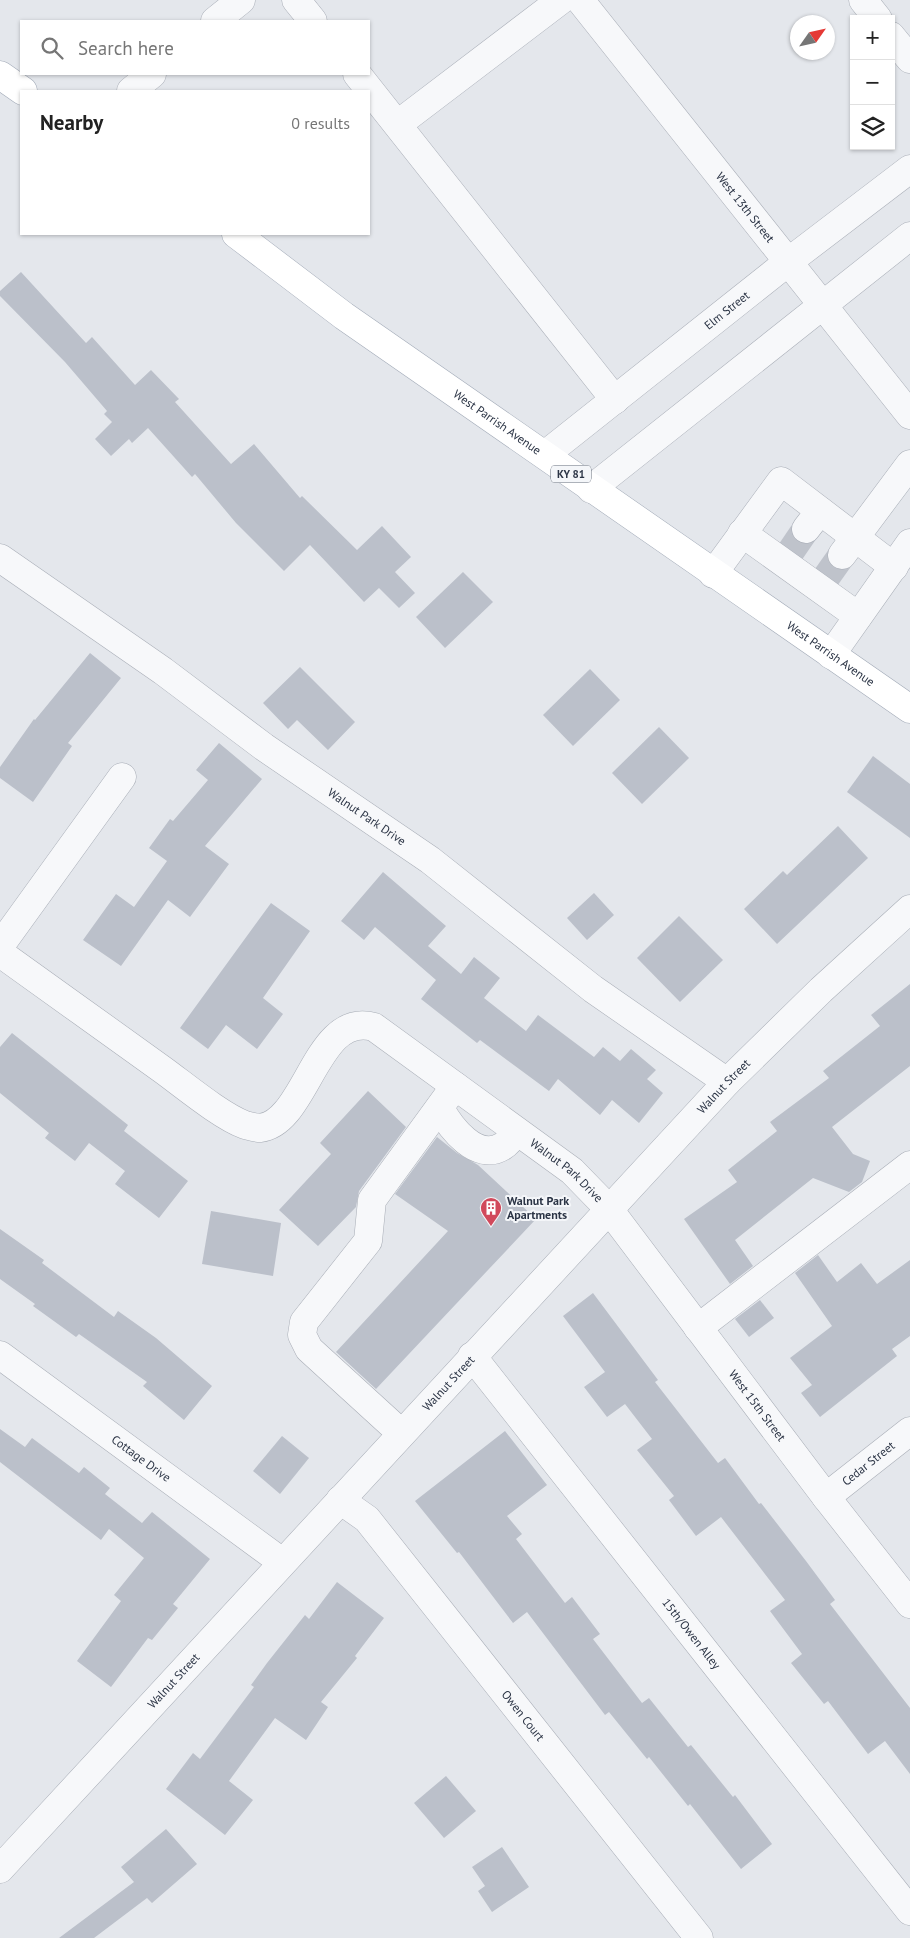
<!DOCTYPE html>
<meta charset="utf-8">
<style>
:root{--surface:#fff;--page:#f2f2f2;--text:#222;--muted:#767676;--line:#e0e0e0}
body{margin:0;font-family:"PT Sans",sans-serif;background:var(--page);color:var(--text)}
.controls{position:absolute;right:15px;top:15px;display:grid;overflow:hidden;border-radius:0px;box-shadow:0 1px 4px #0004}
.controls button{width:45px;height:45px;display:grid;place-items:center;padding:0;border:0;border-bottom:1px solid var(--line);background:var(--surface);color:var(--text);font:25px sans-serif}
.compass{position:absolute;left:790px;top:15px;width:45px;height:45px;border-radius:50%;background:var(--surface);box-shadow:0 1px 4px #0004;rotate:56deg}
.list{margin:0;padding:0;list-style:none}
h2{display:flex;justify-content:space-between;align-items:center;height:65px;margin:0;padding:0 20px;font-size:21px}
h2 small{font-size:16px;font-weight:400;color:var(--muted)}
.icon{flex:none;width:28px;height:28px;fill:none;stroke:currentColor;stroke-width:2;stroke-linecap:round;stroke-linejoin:round}
.map{position:relative;flex:none;width:910px;height:1938px;overflow:hidden}
.search{position:absolute;background:var(--surface);box-shadow:0 1px 4px #0004;left:20px;top:20px;width:350px;height:55px;display:flex;align-items:center;gap:12px;box-sizing:border-box;padding:0 18px;border-radius:0px;color:var(--muted);font-size:19px}
.panel{position:absolute;background:var(--surface);box-shadow:0 1px 4px #0004;left:20px;top:90px;width:350px;height:145px;border-radius:0px}
.map>svg:first-child{display:block}
.building{fill:#bbc0ca}
.lines{fill:none;stroke-linecap:round;stroke-linejoin:round}
.minor-tunnel{stroke:#bfc3cb;stroke-width:28;stroke-dasharray:28 14;stroke-linecap:butt}
.minor-casing{stroke:#a9aeb7;stroke-width:29}
.major-casing{stroke:#a3abb8;stroke-width:29}
.minor{stroke:#f7f8fa;stroke-width:28}
.major{stroke:#fff;stroke-width:28}
.labels{text-anchor:middle;stroke-width:4;stroke-linejoin:round;paint-order:stroke}
.shield{fill:#f4f6f9;stroke:#676e7b;stroke-width:1}
.shield-label{font-size:11px;font-weight:bold;fill:#2b3445}
.street-label{font-size:12px;fill:#2b3445;stroke:#f4f6f9}
.poi-label{font-size:12px;font-weight:bold;fill:#2b3445;stroke:#f4f6f9;text-anchor:start}
</style>
<div class="map">
<svg width="910" height="1938" viewBox="0 0 910 1938">
<rect width="100%" height="100%" fill="#e4e7ec"/>
<!-- building -->
<g class="building">
<path d="M 21,272 L 86,343 L 92,337 L 135,385 L 151,370 L 179,399 L 175,402 L 231,464 L 254,444 L 300,498 L 302,496 L 357,550 L 382,526 L 411,557 L 395,572 L 415,593 L 399,608 L 379,588 L 364,602 L 310,545 L 284,571 L 236,523 L 195,474 L 192,477 L 148,428 L 132,443 L 129,439 L 111,456 L 95,439 L 112,422 L 104,414 L 107,411 L 65,362 L 0,296 L 0,291 Z"/>
<path d="M 463,572 L 493,602 L 445,648 L 416,617 Z"/>
<path d="M 90,653 L 121,678 L 68,743 L 72,746 L 33,802 L 0,778 L 0,767 L 34,719 L 35,720 Z"/>
<path d="M 300,667 L 355,722 L 328,750 L 297,720 L 288,729 L 263,703 Z"/>
<path d="M 590,669 L 620,700 L 573,746 L 543,715 Z"/>
<path d="M 659,727 L 689,758 L 642,804 L 612,773 Z"/>
<path d="M 219,743 L 262,779 L 205,846 L 229,864 L 190,917 L 168,900 L 121,966 L 83,940 L 116,894 L 134,907 L 167,861 L 149,848 L 170,819 L 173,821 L 208,780 L 196,770 Z"/>
<path d="M 873,756 L 910,784 L 910,838 L 847,792 Z"/>
<path d="M 838,826 L 868,858 L 777,944 L 744,909 L 783,871 L 787,875 Z"/>
<path d="M 383,872 L 446,926 L 428,946 L 461,974 L 474,957 L 500,978 L 484,998 L 526,1031 L 538,1015 L 594,1057 L 603,1047 L 620,1061 L 631,1049 L 656,1070 L 647,1079 L 663,1093 L 639,1123 L 612,1100 L 600,1115 L 558,1079 L 549,1091 L 480,1040 L 477,1043 L 421,999 L 436,980 L 375,927 L 364,940 L 341,921 Z"/>
<path d="M 594,893 L 614,915 L 587,940 L 567,918 Z"/>
<path d="M 271,903 L 310,931 L 263,998 L 283,1014 L 257,1049 L 226,1025 L 208,1049 L 180,1028 Z"/>
<path d="M 679,916 L 723,960 L 680,1002 L 637,958 Z"/>
<path d="M 910,984 L 910,1066 L 832,1127 L 853,1154 L 870,1161 L 862,1182 L 849,1192 L 813,1178 L 735,1240 L 753,1266 L 730,1284 L 684,1219 L 737,1182 L 728,1170 L 777,1131 L 770,1122 L 829,1078 L 823,1071 L 880,1026 L 871,1015 Z"/>
<path d="M 12,1033 L 128,1125 L 124,1131 L 188,1181 L 159,1218 L 115,1184 L 125,1171 L 89,1143 L 75,1161 L 45,1138 L 49,1133 L 0,1093 L 0,1047 Z"/>
<path d="M 368,1091 L 406,1127 L 359,1191 L 356,1207 L 318,1246 L 279,1210 L 331,1154 L 320,1143 Z"/>
<path d="M 437,1137 L 457,1153 L 478,1165 L 536,1219 L 376,1389 L 336,1352 L 448,1231 L 395,1194 Z"/>
<path d="M 211,1211 L 281,1223 L 273,1276 L 202,1264 Z"/>
<path d="M 0,1229 L 44,1260 L 42,1263 L 114,1317 L 118,1311 L 156,1338 L 212,1386 L 184,1420 L 143,1386 L 147,1382 L 79,1334 L 76,1337 L 33,1306 L 35,1304 L 0,1279 Z"/>
<path d="M 818,1255 L 837,1282 L 861,1263 L 877,1284 L 910,1260 L 910,1336 L 892,1349 L 897,1356 L 820,1417 L 801,1393 L 812,1385 L 790,1358 L 832,1326 L 795,1273 Z"/>
<path d="M 593,1293 L 658,1380 L 655,1382 L 718,1463 L 725,1458 L 759,1504 L 761,1503 L 806,1561 L 835,1600 L 830,1604 L 910,1708 L 910,1774 L 885,1741 L 868,1754 L 828,1701 L 824,1704 L 791,1663 L 802,1654 L 770,1611 L 785,1600 L 721,1517 L 696,1536 L 669,1500 L 674,1496 L 637,1450 L 652,1439 L 625,1404 L 607,1417 L 584,1387 L 605,1372 L 563,1316 Z"/>
<path d="M 760,1300 L 774,1318 L 749,1337 L 735,1319 Z"/>
<path d="M 0,1429 L 25,1447 L 32,1438 L 79,1473 L 84,1467 L 110,1488 L 105,1494 L 142,1523 L 152,1512 L 210,1559 L 173,1604 L 178,1608 L 152,1640 L 148,1638 L 111,1687 L 77,1661 L 121,1601 L 114,1595 L 144,1558 L 109,1529 L 101,1540 L 0,1462 Z"/>
<path d="M 505,1431 L 547,1485 L 507,1516 L 522,1534 L 516,1539 L 565,1603 L 572,1597 L 600,1634 L 593,1639 L 642,1703 L 649,1698 L 688,1747 L 691,1745 L 733,1797 L 735,1795 L 772,1844 L 741,1869 L 690,1804 L 688,1806 L 649,1757 L 647,1759 L 609,1712 L 605,1715 L 527,1612 L 513,1623 L 459,1552 L 457,1553 L 415,1501 Z"/>
<path d="M 282,1436 L 309,1458 L 280,1494 L 253,1471 Z"/>
<path d="M 337,1582 L 384,1618 L 355,1656 L 357,1658 L 321,1702 L 328,1707 L 306,1740 L 275,1718 L 229,1781 L 253,1800 L 225,1835 L 166,1789 L 193,1753 L 200,1759 L 254,1687 L 251,1685 L 267,1663 L 305,1615 L 309,1619 Z"/>
<path d="M 446,1776 L 476,1811 L 444,1838 L 414,1803 Z"/>
<path d="M 166,1829 L 197,1864 L 152,1903 L 147,1898 L 94,1938 L 59,1938 L 134,1882 L 121,1867 Z"/>
<path d="M 502,1847 L 529,1887 L 492,1912 L 478,1891 L 485,1886 L 472,1867 Z"/>
</g>
<g class="lines">
<!-- minor-tunnel -->
<g class="minor-tunnel">
<path d="M 789,554 L 806,529"/>
<path d="M 825,579 L 842,555"/>
</g>
<!-- minor casing -->
<g class="minor-casing">
<g id="minor">
<path d="M 296,0 L 313,21"/>
<path id="s1" d="M 580,0 L 910,415"/>
<path d="M 863,0 L 878,19"/>
<path d="M 215,21 L 241,0"/>
<path d="M 891,36 L 910,59"/>
<path d="M 357,74 L 615,400"/>
<path d="M 131,91 L 152,74"/>
<path d="M 398,124 L 561,0"/>
<path id="s2" d="M 546,454 L 788,262 L 910,169"/>
<path d="M 591,489 L 910,236"/>
<path d="M 806,529 L 820,511"/>
<path d="M 742,533 L 858,616"/>
<path d="M 842,555 L 910,464"/>
<path id="s3" d="M 0,558 L 163,671 L 264,747 L 430,860 L 593,989 L 727,1082"/>
<path d="M 713,574 L 781,481 L 894,567"/>
<path d="M 831,655 L 910,543"/>
<path d="M 0,946 L 122,777"/>
<path id="s4" d="M 0,953 C 54,992 109,1031 163,1070 C 185,1086 221,1116 245,1125 C 249,1126 256,1128 260,1128 C 307,1123 316,1010 374,1027 L 572,1171 L 608,1208 L 826,1497 L 910,1604"/>
<path d="M 440,1108 C 450,1127 477,1163 503,1146 C 508,1143 513,1136 516,1131"/>
<path d="M 698,1328 L 910,1165"/>
<path id="s5" d="M 0,1355 L 282,1562"/>
<path id="s6" d="M 472,1356 L 910,1911"/>
<path d="M 401,1433 L 309,1349 L 302,1335 L 304,1322 L 368,1241 L 372,1200 L 455,1086"/>
<path id="s7" d="M 826,1497 L 910,1431"/>
<path id="s8" d="M 340,1500 L 367,1519 L 699,1938"/>
<path id="s9" d="M 0,1869 L 727,1082 L 821,990 L 910,909"/>
</g>
</g>
<!-- major casing -->
<g class="major-casing">
<g id="major">
<path d="M 0,75 L 23,91"/>
<path id="s10" d="M 236,234 L 344,316 L 910,709"/>
</g>
</g>
<!-- minor -->
<use href="#minor" class="minor"/>
<!-- major -->
<use href="#major" class="major"/>
</g>
<!-- icons -->
<defs>
<g id="building-pin" transform="scale(1.125)"><path d="M0 17L-7.5 6A9.5 9.5 0 1 1 7.5 6Z" fill="#d1495b" stroke="#f4f6f9"/><path d="M-4-6H4V6H1V3H-1V6H-4ZM-2.5-4.3h1.7v1.8h-1.7ZM.8-4.3h1.7v1.8H.8ZM-2.5-1h1.7V.8h-1.7ZM.8-1h1.7V.8H.8Z" fill="#fff"/></g>
</defs>
<g fill-rule="evenodd">
<use href="#building-pin" x="491" y="1208"/>
</g>
<g class="labels">
<!-- shield labels -->
<rect class="shield" x="551" y="465.5" width="40" height="17" rx="4"/>
<g class="shield-label">
<text x="571" y="478">KY 81</text>
</g>
<!-- street labels -->
<g class="street-label">
<text dy="4" stroke="none"><textPath href="#s1" startOffset="265">West 13th Street</textPath></text>
<text dy="4" stroke="none"><textPath href="#s2" startOffset="231">Elm Street</textPath></text>
<text dy="4" stroke="none"><textPath href="#s10" startOffset="322">West Parrish Avenue</textPath></text>
<text dy="4" stroke="none"><textPath href="#s10" startOffset="728">West Parrish Avenue</textPath></text>
<text dy="4" stroke="none"><textPath href="#s3" startOffset="449">Walnut Park Drive</textPath></text>
<text dy="4" stroke="none"><textPath href="#s9" startOffset="1066">Walnut Street</textPath></text>
<text dy="4" stroke="none"><textPath href="#s4" startOffset="718">Walnut Park Drive</textPath></text>
<text dy="4" stroke="none"><textPath href="#s9" startOffset="661">Walnut Street</textPath></text>
<text dy="4" stroke="none"><textPath href="#s4" startOffset="1022">West 15th Street</textPath></text>
<text dy="4" stroke="none"><textPath href="#s5" startOffset="175">Cottage Drive</textPath></text>
<text dy="4" stroke="none"><textPath href="#s7" startOffset="54">Cedar Street</textPath></text>
<text dy="4" stroke="none"><textPath href="#s6" startOffset="354">15th/Owen Alley</textPath></text>
<text dy="4" stroke="none"><textPath href="#s9" startOffset="256">Walnut Street</textPath></text>
<text dy="4" stroke="none"><textPath href="#s8" startOffset="284">Owen Court</textPath></text>
</g>
<!-- poi labels -->
<g class="poi-label">
<text x="507" y="1205">Walnut Park<tspan x="507" dy="14">Apartments</tspan></text>
</g>
</g>
</svg>
<div class="controls">
<button>+</button>
<button>−</button>
<button><svg class="icon" aria-label="layers" viewBox="0 0 24 24"><path d="M12 4l9 5-9 5-9-5zM3 14l9 5 9-5"/></svg></button>
</div>
<svg class="compass" viewBox="-18 -18 36 36"><path d="M0-13l5 13h-10z" fill="#e53935"/><path d="M0 13l5-13h-10z" fill="#767676"/></svg>
<div class="search"><svg class="icon" aria-label="search" viewBox="0 0 24 24"><circle cx="10" cy="10" r="6"/><path d="M15 15l6 6"/></svg>Search here</div>
<section class="panel">
<h2>Nearby<small>0 results</small></h2>
<ul class="list">
</ul>
</section>
</div>
